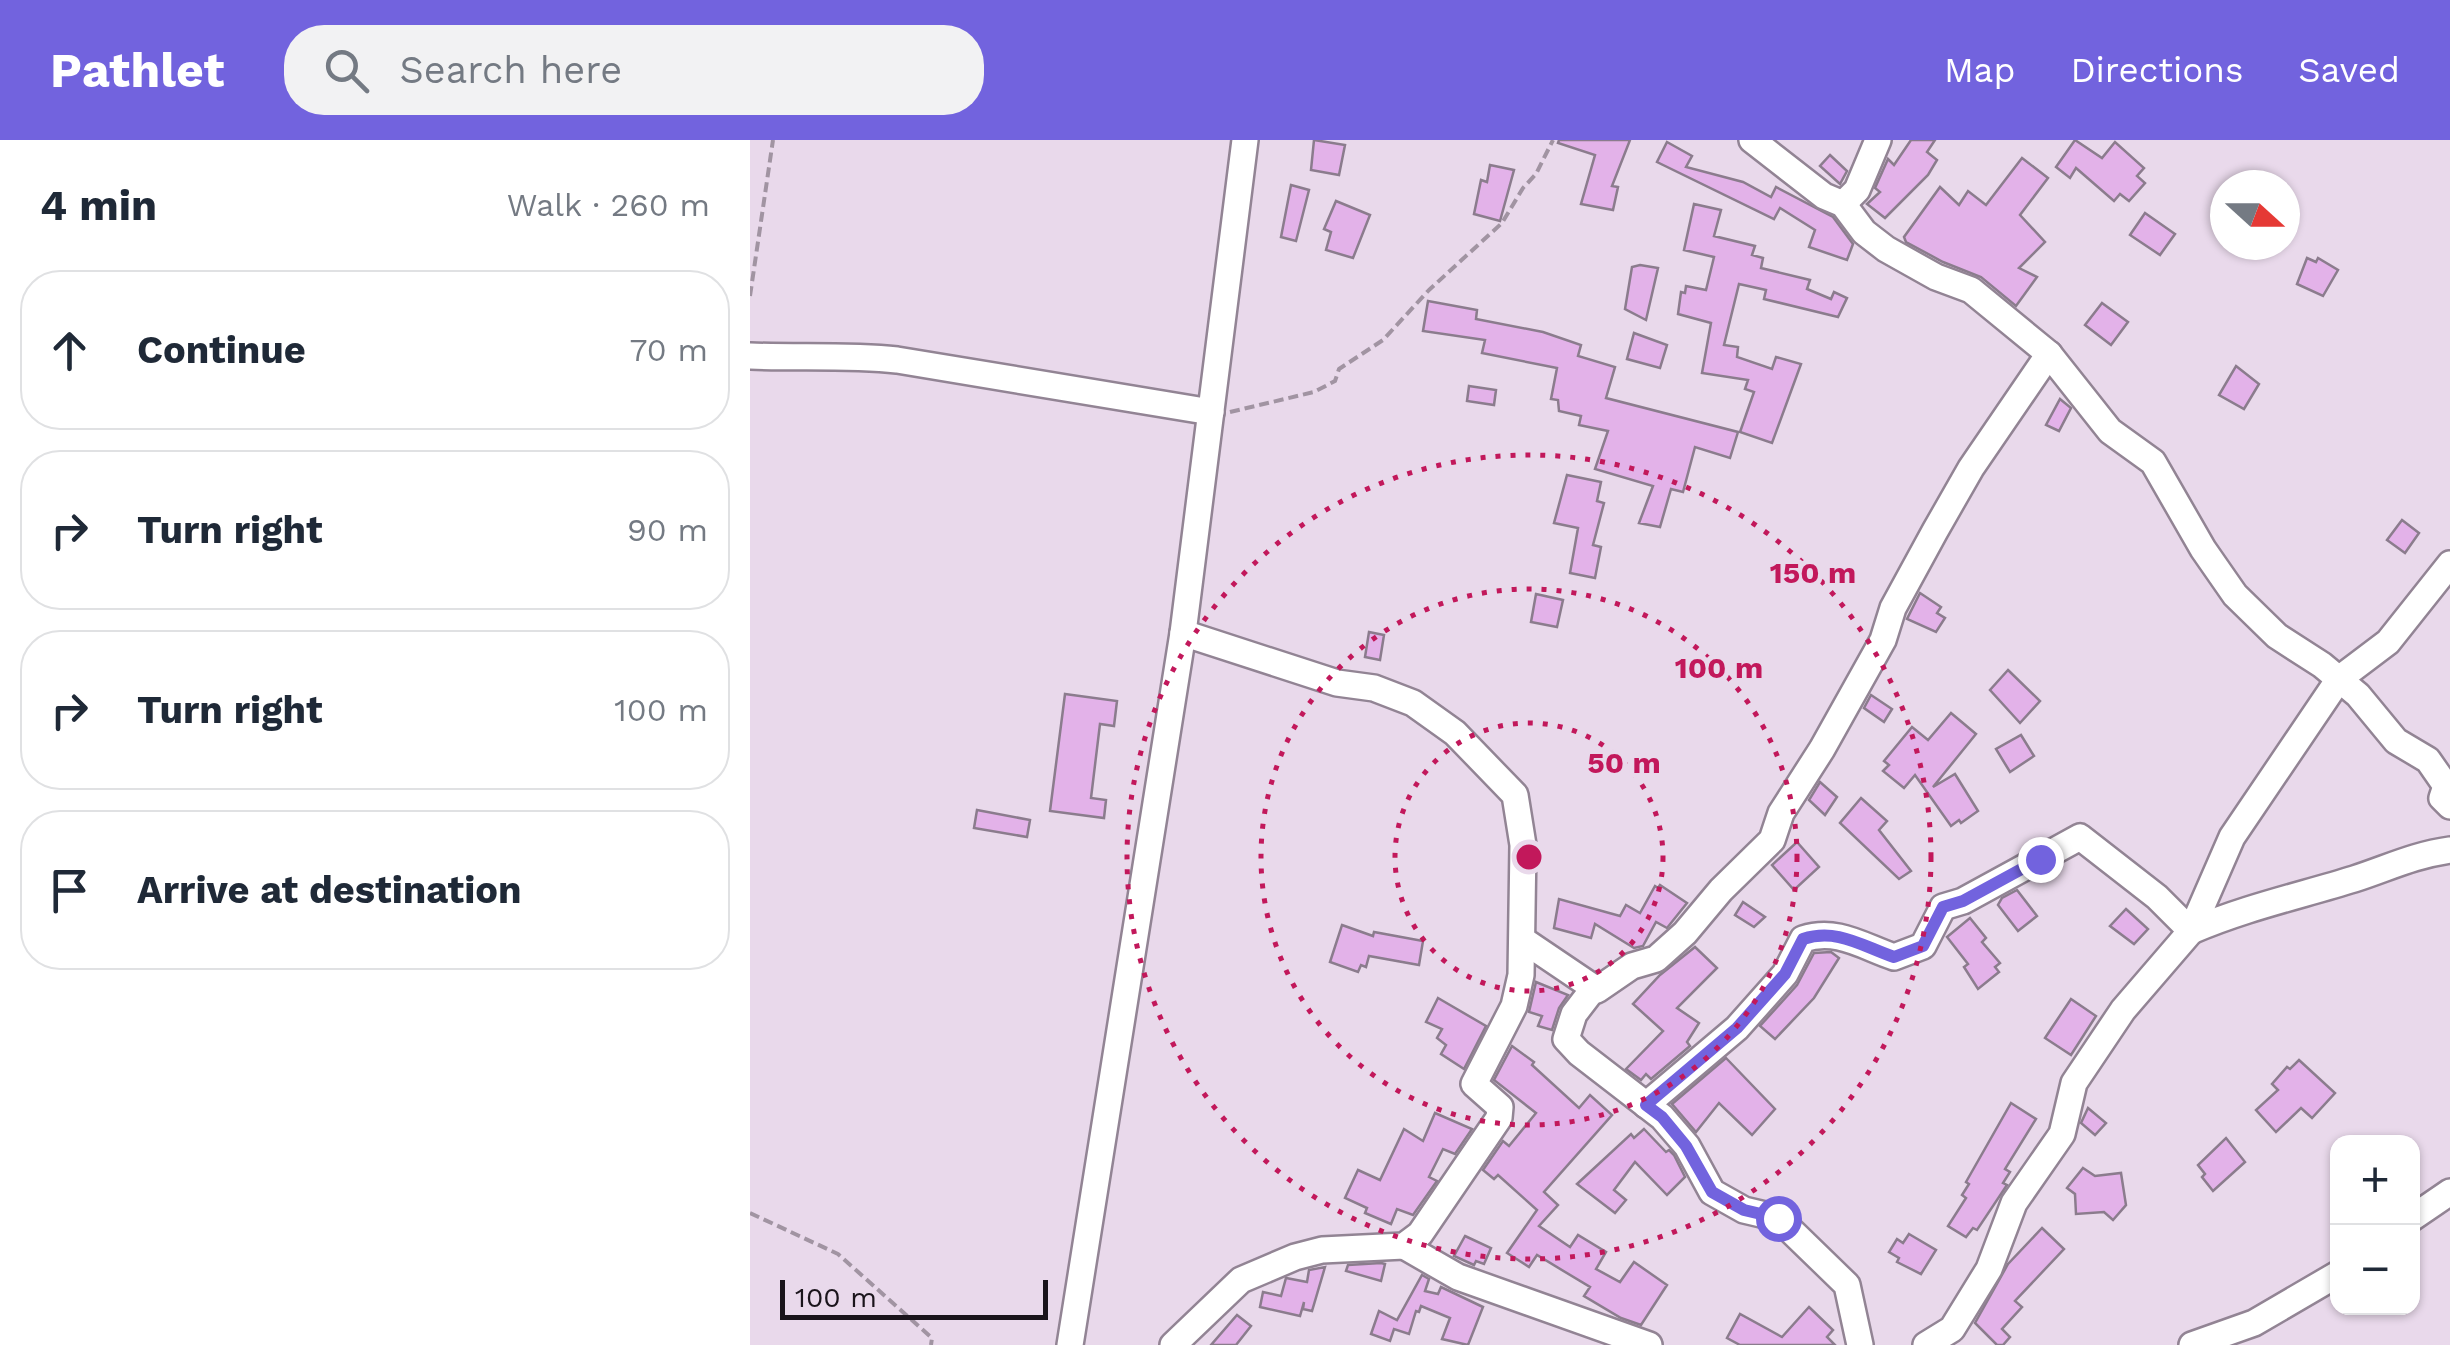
<!DOCTYPE html>
<meta charset="utf-8">
<style>
:root{--surface:#fff;--page:#f2f2f3;--text:#1f2937;--muted:#747a83;--line:#e0e1e3;--accent:#7263de}
body{margin:0;font-family:"Work Sans",sans-serif;background:var(--page);color:var(--text)}
.controls{position:absolute;right:30px;bottom:30px;display:grid;overflow:hidden;border-radius:20px;box-shadow:0 2px 8px #0004}
.controls button{width:90px;height:90px;display:grid;place-items:center;padding:0;border:0;border-bottom:2px solid var(--line);background:var(--surface);color:var(--text);font:50px sans-serif}
.compass{position:absolute;left:1460px;top:30px;width:90px;height:90px;border-radius:50%;background:var(--surface);box-shadow:0 2px 8px #0004;rotate:111deg}
.scale{position:absolute;left:30px;bottom:25px;width:268px;box-sizing:border-box;padding-left:10px;border:5px solid #1a141b;border-top:0;font-size:28px;line-height:35px;white-space:nowrap;color:#1a141b;-webkit-text-stroke:8px #e9d9eb;paint-order:stroke}
.stop{position:absolute;width:30px;height:30px;margin:-22px;border:8px solid #7263de;border-radius:50%;background:#fff}
.stop.end{background:#7263de;border-color:#fff;box-shadow:0 2px 10px #0008}
.list{margin:0;padding:0;list-style:none}
h2{display:flex;justify-content:space-between;align-items:center;height:130px;margin:0;padding:0 40px;font-size:42px}
h2 small{font-size:32px;font-weight:400;color:var(--muted)}
.list li{display:grid;grid-template-columns:65px 1fr auto;gap:30px;align-items:center;box-sizing:border-box;height:160px;margin:0 20px 20px;padding:0 20px;border:2px solid var(--line);border-radius:40px}
.list b{display:block;font-size:38px;white-space:nowrap}
.list em{font-size:32px;font-style:normal;color:var(--muted)}
.icon{flex:none;width:55px;height:55px;fill:none;stroke:currentColor;stroke-width:2;stroke-linecap:round;stroke-linejoin:round}
.map{position:relative;flex:none;width:1700px;height:1205px;overflow:hidden}
header{display:flex;align-items:center;gap:60px;box-sizing:border-box;height:140px;padding:0 50px;background:var(--accent);color:#fff}
header strong{font-size:48px}
nav{display:flex;gap:55px;margin-inline-start:auto;font-size:35px}
.search{width:700px;height:90px;background:var(--page);display:flex;align-items:center;gap:25px;box-sizing:border-box;padding:0 35px;border-radius:40px;color:var(--muted);font-size:38px}
main{display:flex}
aside{flex:1;background:var(--surface)}
.map>svg:first-child{display:block}
.building{fill:#e3b2e9;stroke:#8b7c8d;stroke-width:2.5}
.lines{fill:none;stroke-linecap:round;stroke-linejoin:round}
.minor-casing{stroke:#928494;stroke-width:30}
.path{stroke:#a194a2;stroke-width:4;stroke-dasharray:10 5;stroke-linecap:butt}
.minor{stroke:#fff;stroke-width:25}
.route{stroke:#7263de;stroke-width:12}
.ring{fill:none;stroke:#c2185b;stroke-width:5;stroke-dasharray:5 10}
.centre{fill:#c2185b;stroke:#e9d9eb;stroke-width:5}
.ring-label{font-size:30px;text-anchor:middle;font-weight:bold;fill:#c2185b;stroke:#e9d9eb;stroke-width:10;stroke-linejoin:round;paint-order:stroke}
</style>
<header>
<strong>Pathlet</strong>
<div class="search"><svg class="icon" aria-label="search" viewBox="0 0 24 24"><circle cx="10" cy="10" r="6"/><path d="M15 15l6 6"/></svg>Search here</div>
<nav><a>Map</a><a>Directions</a><a>Saved</a></nav>
</header>
<main>
<aside>
<h2>4 min<small>Walk · 260 m</small></h2>
<ul class="list">
<li><svg class="icon" aria-label="ahead" viewBox="0 0 24 24"><path d="M12 20V5M6 11l6-6 6 6"/></svg><div><b>Continue</b></div><em>70 m</em></li>
<li><svg class="icon" aria-label="right" viewBox="0 0 24 24"><path d="M7 20v-9h11M14 6l5 5-5 5"/></svg><div><b>Turn right</b></div><em>90 m</em></li>
<li><svg class="icon" aria-label="right" viewBox="0 0 24 24"><path d="M7 20v-9h11M14 6l5 5-5 5"/></svg><div><b>Turn right</b></div><em>100 m</em></li>
<li><svg class="icon" aria-label="arrive" viewBox="0 0 24 24"><path d="M6 21V4h12l-3 4 3 4H6"/></svg><div><b>Arrive at destination</b></div></li>
</ul>
</aside>
<div class="map">
<svg width="1700" height="1205" viewBox="0 0 1700 1205">
<rect width="100%" height="100%" fill="#e9d9eb"/>
<!-- building -->
<g class="building">
<path d="M 564,0 L 595,5 L 589,35 L 561,30 Z"/>
<path d="M 809,0 L 880,0 L 862,46 L 868,47 L 863,70 L 831,64 L 845,15 L 808,3 Z"/>
<path d="M 1161,0 L 1185,0 L 1177,12 L 1187,20 L 1178,35 L 1135,78 L 1117,64 L 1130,52 L 1125,48 L 1138,19 L 1144,25 Z"/>
<path d="M 1325,0 L 1352,18 L 1365,2 L 1394,28 L 1387,36 L 1395,43 L 1379,61 L 1370,54 L 1364,61 L 1326,28 L 1320,38 L 1306,27 Z"/>
<path d="M 917,2 L 942,16 L 936,27 L 993,42 L 1021,57 L 1026,47 L 1083,77 L 1103,104 L 1097,120 L 1059,107 L 1065,90 L 1030,68 L 1024,79 L 907,22 Z"/>
<path d="M 1080,15 L 1097,31 L 1090,44 L 1070,26 Z"/>
<path d="M 1272,18 L 1298,38 L 1270,75 L 1295,102 L 1269,128 L 1287,137 L 1266,166 L 1231,137 L 1193,122 L 1156,102 L 1154,97 L 1190,47 L 1209,65 L 1218,51 L 1236,65 Z"/>
<path d="M 740,25 L 764,30 L 750,81 L 724,74 L 731,40 L 737,42 Z"/>
<path d="M 541,45 L 559,50 L 546,101 L 531,97 Z"/>
<path d="M 586,61 L 620,75 L 603,118 L 576,110 L 581,92 L 574,89 Z"/>
<path d="M 944,64 L 971,70 L 964,96 L 1005,106 L 1002,115 L 1013,118 L 1011,128 L 1060,140 L 1057,149 L 1081,159 L 1084,152 L 1097,158 L 1088,177 L 1014,159 L 1016,150 L 989,144 L 974,205 L 988,207 L 987,217 L 1022,229 L 1026,217 L 1051,224 L 1022,303 L 990,292 L 1004,252 L 995,249 L 998,240 L 952,233 L 961,183 L 928,174 L 931,152 L 935,153 L 936,146 L 956,150 L 964,117 L 934,110 Z"/>
<path d="M 1395,73 L 1425,94 L 1410,115 L 1380,95 Z"/>
<path d="M 1557,118 L 1566,122 L 1568,118 L 1588,130 L 1573,156 L 1547,144 Z"/>
<path d="M 890,125 L 908,128 L 896,180 L 875,169 L 882,127 Z"/>
<path d="M 678,161 L 727,170 L 726,179 L 793,192 L 831,205 L 828,216 L 865,227 L 856,258 L 988,292 L 980,318 L 945,307 L 933,352 L 921,349 L 910,387 L 889,383 L 903,346 L 845,329 L 858,291 L 829,285 L 831,276 L 809,271 L 808,260 L 801,259 L 807,228 L 732,213 L 735,200 L 673,191 Z"/>
<path d="M 1352,163 L 1378,182 L 1361,205 L 1335,185 Z"/>
<path d="M 884,193 L 917,205 L 910,228 L 877,219 Z"/>
<path d="M 1486,226 L 1509,244 L 1494,269 L 1469,255 Z"/>
<path d="M 719,246 L 746,250 L 744,265 L 717,261 Z"/>
<path d="M 1310,259 L 1321,268 L 1309,291 L 1296,285 Z"/>
<path d="M 817,335 L 851,342 L 847,361 L 854,363 L 843,405 L 851,407 L 845,438 L 820,433 L 828,388 L 804,383 Z"/>
<path d="M 1652,380 L 1669,393 L 1655,413 L 1637,400 Z"/>
<path d="M 1170,453 L 1191,467 L 1187,473 L 1195,478 L 1186,492 L 1157,479 Z"/>
<path d="M 786,454 L 813,460 L 807,487 L 781,482 Z"/>
<path d="M 619,492 L 634,495 L 630,520 L 615,517 Z"/>
<path d="M 1258,530 L 1290,561 L 1270,583 L 1240,550 Z"/>
<path d="M 315,554 L 367,561 L 364,586 L 350,584 L 341,658 L 356,660 L 354,678 L 300,671 Z"/>
<path d="M 1121,555 L 1142,569 L 1134,582 L 1114,568 Z"/>
<path d="M 1201,573 L 1226,594 L 1183,647 L 1205,634 L 1228,671 L 1211,683 L 1209,680 L 1201,686 L 1165,635 L 1154,648 L 1133,631 L 1139,625 L 1134,621 L 1162,587 L 1178,600 Z"/>
<path d="M 1271,595 L 1284,616 L 1260,632 L 1246,609 Z"/>
<path d="M 1070,642 L 1087,657 L 1075,675 L 1059,660 Z"/>
<path d="M 1111,658 L 1137,681 L 1129,690 L 1161,731 L 1149,739 L 1090,683 Z"/>
<path d="M 227,670 L 280,680 L 277,697 L 224,688 Z"/>
<path d="M 1047,702 L 1069,727 L 1044,750 L 1022,725 Z"/>
<path d="M 910,745 L 937,763 L 917,788 L 906,782 L 893,806 L 884,808 L 845,784 L 841,798 L 804,788 L 809,759 L 870,776 L 876,765 L 890,773 L 905,746 L 908,748 Z"/>
<path d="M 1267,750 L 1287,776 L 1268,791 L 1248,765 L 1252,758 Z"/>
<path d="M 993,762 L 1015,777 L 1004,787 L 985,775 Z"/>
<path d="M 1376,769 L 1398,789 L 1384,804 L 1360,786 Z"/>
<path d="M 1220,778 L 1236,798 L 1232,802 L 1250,823 L 1245,827 L 1249,832 L 1228,849 L 1214,827 L 1218,824 L 1197,797 Z"/>
<path d="M 592,785 L 623,796 L 624,792 L 673,801 L 669,825 L 619,816 L 616,827 L 611,825 L 608,832 L 580,822 Z"/>
<path d="M 945,807 L 967,828 L 927,868 L 949,883 L 937,902 L 940,906 L 901,939 L 896,934 L 891,940 L 876,929 L 913,891 L 883,864 L 910,835 Z"/>
<path d="M 1081,812 L 1089,818 L 1064,858 L 1025,899 L 1010,886 L 1047,845 L 1064,813 Z"/>
<path d="M 786,842 L 818,855 L 809,868 L 802,890 L 788,886 L 792,876 L 779,872 Z"/>
<path d="M 688,858 L 736,886 L 714,929 L 691,914 L 696,905 L 687,898 L 692,889 L 676,882 Z"/>
<path d="M 1321,859 L 1346,876 L 1321,915 L 1295,898 Z"/>
<path d="M 762,906 L 784,922 L 782,925 L 829,968 L 840,955 L 862,975 L 794,1052 L 808,1065 L 789,1086 L 820,1107 L 828,1095 L 856,1112 L 846,1129 L 870,1142 L 884,1122 L 917,1145 L 891,1185 L 871,1178 L 834,1156 L 840,1147 L 787,1115 L 779,1127 L 757,1113 L 787,1070 L 748,1035 L 744,1039 L 733,1030 L 753,1001 L 759,1006 L 786,973 L 744,940 Z"/>
<path d="M 976,918 L 1025,969 L 1002,995 L 969,963 L 946,992 L 922,964 Z"/>
<path d="M 1549,920 L 1585,953 L 1562,978 L 1551,968 L 1526,992 L 1506,970 L 1528,950 L 1522,944 L 1537,927 L 1540,929 Z"/>
<path d="M 1261,963 L 1286,979 L 1255,1029 L 1260,1032 L 1253,1043 L 1257,1045 L 1227,1090 L 1223,1088 L 1216,1097 L 1198,1086 L 1216,1058 L 1212,1055 L 1219,1044 L 1216,1042 Z"/>
<path d="M 1338,968 L 1356,983 L 1345,995 L 1331,983 Z"/>
<path d="M 685,973 L 722,989 L 705,1014 L 693,1009 L 679,1037 L 687,1041 L 663,1075 L 647,1069 L 641,1084 L 615,1073 L 617,1068 L 595,1058 L 608,1030 L 630,1040 L 654,989 L 673,1001 Z"/>
<path d="M 894,989 L 916,1012 L 919,1010 L 924,1015 L 935,1037 L 917,1055 L 885,1022 L 864,1050 L 876,1060 L 865,1073 L 827,1044 L 881,994 L 884,998 Z"/>
<path d="M 1476,998 L 1495,1022 L 1463,1051 L 1452,1037 L 1455,1034 L 1448,1025 Z"/>
<path d="M 1333,1028 L 1345,1036 L 1371,1033 L 1376,1065 L 1363,1080 L 1354,1072 L 1326,1074 L 1325,1054 L 1317,1048 Z"/>
<path d="M 1292,1088 L 1314,1109 L 1265,1161 L 1272,1167 L 1252,1189 L 1260,1197 L 1253,1205 L 1247,1205 L 1225,1183 L 1258,1124 Z"/>
<path d="M 1159,1094 L 1186,1110 L 1171,1134 L 1147,1122 L 1149,1118 L 1139,1112 L 1147,1099 L 1153,1103 Z"/>
<path d="M 715,1096 L 741,1108 L 734,1124 L 726,1121 L 724,1125 L 704,1116 Z"/>
<path d="M 631,1123 L 635,1124 L 631,1141 L 596,1131 L 598,1125 Z"/>
<path d="M 575,1127 L 562,1171 L 553,1169 L 554,1162 L 550,1176 L 510,1167 L 513,1152 L 531,1156 L 536,1138 L 557,1142 L 559,1130 Z"/>
<path d="M 672,1135 L 679,1139 L 675,1151 L 688,1154 L 691,1147 L 733,1167 L 718,1205 L 692,1199 L 700,1178 L 671,1166 L 669,1172 L 666,1171 L 659,1194 L 644,1189 L 640,1201 L 621,1194 L 629,1171 L 647,1180 Z"/>
<path d="M 1059,1167 L 1083,1190 L 1077,1197 L 1085,1205 L 990,1205 L 977,1198 L 990,1174 L 1032,1197 Z"/>
<path d="M 487,1175 L 501,1186 L 486,1205 L 461,1205 Z"/>
</g>
<g class="lines">
<!-- minor casing -->
<g class="minor-casing">
<g id="minor">
<path d="M 1002,0 L 1074,56 L 1093,64 L 1114,92 L 1136,109 L 1186,137 L 1221,150 L 1299,214 L 1360,291 L 1403,322 L 1453,409 L 1485,455 L 1527,496 L 1572,525 L 1608,555 L 1646,601 L 1678,620 L 1696,646 L 1692,658 L 1700,666"/>
<path d="M 1093,64 L 1107,50 L 1128,0"/>
<path d="M 0,216 C 49,218 98,215 147,220 L 461,272"/>
<path d="M 773,800 L 847,850 L 882,826 L 906,819 L 935,793 L 971,750 L 1022,700 L 1031,673 L 1072,609 L 1133,500 L 1143,468 L 1185,391 L 1221,328 L 1299,214"/>
<path d="M 844,848 L 824,874 L 816,899 L 829,913 L 912,977 L 937,1006 L 962,1052 L 994,1070 L 1028,1078 L 1097,1145 L 1110,1205"/>
<path d="M 896,965 L 987,888 L 1035,834 L 1053,799 C 1087,788 1112,806 1144,817 L 1173,806 L 1193,767 L 1213,761 L 1330,697 L 1407,757 L 1441,791 C 1494,768 1549,756 1604,739 C 1638,728 1664,715 1700,710"/>
<path d="M 1662,1078 L 1700,1052"/>
<path d="M 654,1106 L 708,1137 L 899,1205"/>
<path d="M 320,1205 L 433,493 L 495,0"/>
<path d="M 423,1205 L 491,1140 L 545,1117 L 572,1110 L 654,1106 L 670,1094 L 749,978 L 750,967 L 724,944 L 764,866 L 771,835 L 773,705 L 765,655 L 705,593 L 663,563 L 624,548 L 587,543 L 433,493"/>
<path d="M 1176,1205 L 1202,1189 L 1239,1129 L 1264,1063 L 1312,994 L 1324,943 L 1373,870 L 1441,791 L 1482,697 L 1589,539 L 1638,502 L 1700,424"/>
<path d="M 1442,1205 L 1504,1183 L 1588,1134"/>
</g>
</g>
<!-- path -->
<g class="path">
<path d="M 0,156 L 23,0"/>
<path d="M 480,272 L 564,252 L 585,241 L 589,229 L 633,200 L 679,150 L 752,83 L 773,48 L 786,34 L 803,0"/>
<path d="M 0,1073 L 88,1114 L 182,1198 L 181,1205"/>
</g>
<!-- minor -->
<use href="#minor" class="minor"/>
</g>
<g class="lines">
<!-- route -->
<path class="route" d="M 1028,1078 L 994,1070 L 962,1052 L 936,1006 L 912,977 L 896,965 L 987,888 L 1035,834 L 1053,799 C 1087,788 1112,806 1144,817 L 1173,806 L 1193,767 L 1213,761 L 1290,719"/>
</g>
<!-- distance rings -->
<g class="ring">
<circle cx="779" cy="717" r="134"/>
<circle cx="779" cy="717" r="268"/>
<circle cx="779" cy="717" r="402"/>
</g>
<circle cx="779" cy="717" r="15" class="centre"/>
<g class="ring-label">
<text x="1063" y="443">150 m</text>
<text x="969" y="538">100 m</text>
<text x="874" y="633">50 m</text>
</g>
</svg>
<div class="controls">
<button>+</button>
<button>−</button>
</div>
<svg class="compass" viewBox="-18 -18 36 36"><path d="M0-13l5 13h-10z" fill="#e53935"/><path d="M0 13l5-13h-10z" fill="#747a83"/></svg>
<div class="scale">100 m</div>
<div class="stop" style="left:1028px;top:1078px"></div>
<div class="stop end" style="left:1290px;top:719px"></div>
</div>
</main>
